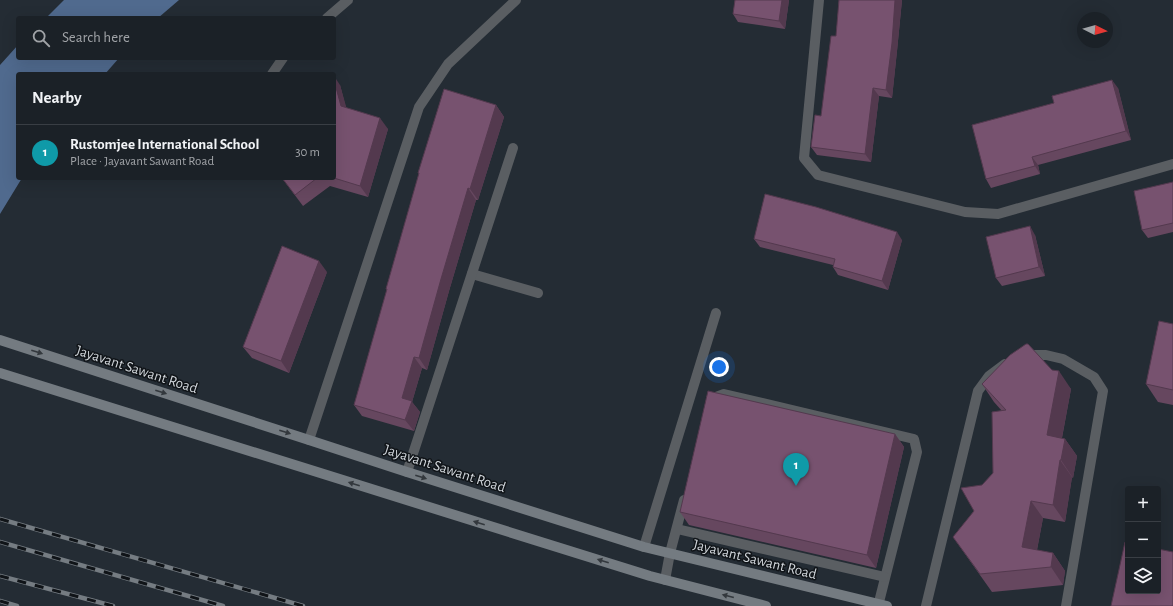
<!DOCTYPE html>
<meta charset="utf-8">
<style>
:root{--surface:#1b2127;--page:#282e33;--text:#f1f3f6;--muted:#a0a3a7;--line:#393e44;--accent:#8c9099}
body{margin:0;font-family:"Alegreya Sans",sans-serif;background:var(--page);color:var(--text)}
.controls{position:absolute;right:12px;bottom:12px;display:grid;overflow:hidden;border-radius:4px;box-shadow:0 4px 16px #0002}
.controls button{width:36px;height:36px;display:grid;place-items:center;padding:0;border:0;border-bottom:1px solid var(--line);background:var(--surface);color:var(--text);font:20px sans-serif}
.compass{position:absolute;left:1077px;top:12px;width:36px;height:36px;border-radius:50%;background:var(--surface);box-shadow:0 4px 16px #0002;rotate:95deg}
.you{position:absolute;left:719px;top:367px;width:14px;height:14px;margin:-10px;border:3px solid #fff;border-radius:50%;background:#1a73e8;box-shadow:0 0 0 6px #1a73e833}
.badge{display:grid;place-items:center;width:26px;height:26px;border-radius:50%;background:var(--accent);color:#fff;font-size:13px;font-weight:700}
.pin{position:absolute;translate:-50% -33px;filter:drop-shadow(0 1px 2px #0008)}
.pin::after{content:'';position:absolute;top:21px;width:14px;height:12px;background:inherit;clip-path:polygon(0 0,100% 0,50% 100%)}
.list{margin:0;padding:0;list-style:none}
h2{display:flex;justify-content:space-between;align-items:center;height:52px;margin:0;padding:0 16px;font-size:17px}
h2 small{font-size:13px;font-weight:400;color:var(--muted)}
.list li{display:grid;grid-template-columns:26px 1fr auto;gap:12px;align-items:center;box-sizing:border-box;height:56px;padding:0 16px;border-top:1px solid var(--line)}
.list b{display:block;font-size:15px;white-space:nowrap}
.list p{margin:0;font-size:13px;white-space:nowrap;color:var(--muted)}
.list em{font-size:13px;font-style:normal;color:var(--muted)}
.icon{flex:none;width:22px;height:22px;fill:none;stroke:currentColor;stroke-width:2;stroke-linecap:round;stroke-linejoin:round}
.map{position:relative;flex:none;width:1173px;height:606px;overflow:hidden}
.search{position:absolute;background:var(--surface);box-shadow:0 4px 16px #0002;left:16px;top:16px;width:320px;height:44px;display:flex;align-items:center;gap:10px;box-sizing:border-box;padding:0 14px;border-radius:4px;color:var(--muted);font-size:15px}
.panel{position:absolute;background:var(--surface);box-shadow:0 4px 16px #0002;left:16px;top:72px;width:320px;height:108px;border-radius:4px}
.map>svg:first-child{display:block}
.water{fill:#506a8e}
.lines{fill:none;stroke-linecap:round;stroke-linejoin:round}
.lane{stroke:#5a5e62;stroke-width:10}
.street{stroke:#5a5e62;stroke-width:10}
.secondary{stroke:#747b81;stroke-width:10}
.rail-casing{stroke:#757c82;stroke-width:4.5}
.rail{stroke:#101418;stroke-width:3;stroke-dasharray:9;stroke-linecap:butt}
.wall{fill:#66475f}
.shaded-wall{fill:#53394e}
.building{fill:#77526f;stroke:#53394e}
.oneway{fill:#33383d}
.labels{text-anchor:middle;stroke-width:3;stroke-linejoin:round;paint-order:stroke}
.street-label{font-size:15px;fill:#d0d5da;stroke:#101418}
</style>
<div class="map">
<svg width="1173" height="606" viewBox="0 0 1173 606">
<rect width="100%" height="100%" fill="#242c34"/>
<!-- water -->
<g class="water">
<path d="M 64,0 L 179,0 L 158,18 L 46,18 Z"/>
<path d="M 18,45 L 18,58 L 119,58 L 105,74 L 18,74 L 18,178 L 22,178 L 0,214 L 0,65 Z"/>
</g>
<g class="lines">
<!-- lane -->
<g class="lane">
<path d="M 472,274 L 538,293"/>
<path d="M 407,472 L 513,148"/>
</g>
<!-- street -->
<g class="street">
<path d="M 819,0 L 804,158 L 818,175 L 965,212 L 998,214 L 1173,164"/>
<path d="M 327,18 L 348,0"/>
<path d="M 272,74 L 283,58"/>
<path d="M 1026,355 L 1046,355 L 1063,359 L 1094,377 L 1103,391 L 1066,606"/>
<path d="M 711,399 L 724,394 L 914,439 L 917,452 L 878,606"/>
<path d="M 309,440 L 419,107 L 448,64 L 516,0"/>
<path d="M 677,529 L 885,577"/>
<path d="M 644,547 L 716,313"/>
<path d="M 665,580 L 670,553 L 684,500"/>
<path d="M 926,606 L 978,391 L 989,376 L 1005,364"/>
</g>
<!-- secondary -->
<g class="secondary">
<path d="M 0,340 L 309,440 L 407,472 L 644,547 L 887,606"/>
<path d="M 0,373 L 650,576 L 766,606"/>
</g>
<!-- rail casing -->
<g class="rail-casing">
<g id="rail">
<path d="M 0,519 L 303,606"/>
<path d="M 0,542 L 223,606"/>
<path d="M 0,576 L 113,606"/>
<path d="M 0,601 L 17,606"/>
</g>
</g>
<!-- rail -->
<use href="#rail" class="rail"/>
</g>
<!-- wall -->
<g class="wall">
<path d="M 735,0 L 789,0 L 785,29 L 738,22 L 733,14 Z"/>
<path d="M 839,0 L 902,0 L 897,51 L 892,98 L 879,96 L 871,162 L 817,155 L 811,147 L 821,116 L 836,36 Z"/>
<path d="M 340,85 L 346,108 L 388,129 L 368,197 L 330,186 L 303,206 L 282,178 L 334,178 Z"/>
<path d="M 1118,88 L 1131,140 L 1038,165 L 1040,174 L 991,188 L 986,179 Z"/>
<path d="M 496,105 L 504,117 L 478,200 L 476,200 L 449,291 L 427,370 L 422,368 L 412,402 L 420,412 L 414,431 L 362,416 L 354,405 L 387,290 L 386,289 L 419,174 L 418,173 Z"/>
<path d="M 1173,182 L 1173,232 L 1148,238 L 1142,230 Z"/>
<path d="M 1035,235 L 1045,276 L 1002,286 L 996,278 Z"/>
<path d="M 754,239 L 902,240 L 888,290 L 838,275 L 833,267 L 833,265 L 760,247 Z"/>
<path d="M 327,272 L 289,373 L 252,358 L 243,347 Z"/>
<path d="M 1173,324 L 1173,405 L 1158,402 L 1146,384 Z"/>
<path d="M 1052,370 L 1071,389 L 1062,438 L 1065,439 L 1077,456 L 1073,478 L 1072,477 L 1065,522 L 1043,518 L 1037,550 L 1053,553 L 1065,571 L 1063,585 L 992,592 L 953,537 L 974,511 L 993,473 L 1002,411 L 994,402 L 982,384 Z"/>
<path d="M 895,434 L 904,447 L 876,568 L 689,525 L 680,512 Z"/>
</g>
<!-- shaded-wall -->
<g class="shaded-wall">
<path d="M 782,0 L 789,0 L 785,29 L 779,21 Z"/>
<path d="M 895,0 L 902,0 L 897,51 L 892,98 L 886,90 Z"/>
<path d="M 334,76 L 340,85 L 349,117 L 341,106 L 334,80 Z"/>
<path d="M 1112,80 L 1118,88 L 1131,140 L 1126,131 Z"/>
<path d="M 873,88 L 879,96 L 871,162 L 865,154 Z"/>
<path d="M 496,105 L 504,117 L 478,200 L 470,189 Z"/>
<path d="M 380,118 L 388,129 L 368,197 L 360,186 Z"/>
<path d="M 1032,157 L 1038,165 L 1040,174 L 1035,166 Z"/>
<path d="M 468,188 L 476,200 L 449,291 L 427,370 L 419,358 L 441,279 Z"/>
<path d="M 1030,226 L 1035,235 L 1045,276 L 1039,267 Z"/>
<path d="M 897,232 L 902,240 L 888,290 L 882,281 Z"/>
<path d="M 319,261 L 327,272 L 289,373 L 281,361 Z"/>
<path d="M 414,357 L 422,368 L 412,402 L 420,412 L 414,431 L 405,420 L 402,398 Z"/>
<path d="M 1059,371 L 1071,389 L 1059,453 L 1047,435 Z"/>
<path d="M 895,434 L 904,447 L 876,568 L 867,555 Z"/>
<path d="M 1065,439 L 1077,456 L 1073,478 L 1061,460 Z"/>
<path d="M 1060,460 L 1072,477 L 1065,522 L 1053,505 Z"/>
<path d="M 1031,501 L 1043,518 L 1034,565 L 1022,547 Z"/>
<path d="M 1053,553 L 1065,571 L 1063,585 L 1051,567 Z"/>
</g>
<!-- building -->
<g class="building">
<path d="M 735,0 L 782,0 L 779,21 L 733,14 Z"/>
<path d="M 839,0 L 895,0 L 892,43 L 886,90 L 873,88 L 865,154 L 811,147 L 815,115 L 821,116 L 831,36 L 836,36 Z"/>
<path d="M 334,80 L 341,106 L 380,118 L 360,186 L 334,178 Z"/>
<path d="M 1112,80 L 1126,131 L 1032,157 L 1035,166 L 986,179 L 972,125 L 1054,103 L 1052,96 Z"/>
<path d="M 444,89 L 496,105 L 470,189 L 468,188 L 441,279 L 419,358 L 414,357 L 402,398 L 412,401 L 405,420 L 354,405 L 387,289 L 386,289 L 419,173 L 418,173 Z"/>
<path d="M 282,178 L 317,178 L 295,195 Z"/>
<path d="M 1173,182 L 1173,223 L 1142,230 L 1134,191 Z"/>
<path d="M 765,194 L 816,207 L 897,232 L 882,281 L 833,267 L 835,259 L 754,239 Z"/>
<path d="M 1030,226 L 1039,267 L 996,278 L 986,237 Z"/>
<path d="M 282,246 L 319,261 L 281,361 L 243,347 Z"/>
<path d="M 1159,321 L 1173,324 L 1173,390 L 1146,384 Z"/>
<path d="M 1026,344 L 1028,344 L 1052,370 L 1059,371 L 1047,435 L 1065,439 L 1061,460 L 1060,460 L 1053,505 L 1031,501 L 1022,547 L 1053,553 L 1051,567 L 980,574 L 953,537 L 974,511 L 961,488 L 982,485 L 993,473 L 992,412 L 1006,410 L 982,384 L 1010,355 Z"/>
<path d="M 708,391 L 895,434 L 867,555 L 680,512 Z"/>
<path d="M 1125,542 L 1128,542 L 1128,591 L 1158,591 L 1158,549 L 1173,552 L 1173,606 L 1111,606 Z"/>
</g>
<!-- one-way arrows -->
<defs><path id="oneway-solid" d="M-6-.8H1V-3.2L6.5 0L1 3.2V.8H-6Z"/></defs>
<g class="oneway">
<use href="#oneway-solid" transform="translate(37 352) rotate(18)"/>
<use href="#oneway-solid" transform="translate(161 392) rotate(18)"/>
<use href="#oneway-solid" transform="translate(285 432) rotate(18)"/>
<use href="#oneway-solid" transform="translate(421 477) rotate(18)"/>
<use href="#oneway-solid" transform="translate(354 484) rotate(-163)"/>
<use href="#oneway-solid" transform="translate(479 523) rotate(-163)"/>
<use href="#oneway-solid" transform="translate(603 561) rotate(-163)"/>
<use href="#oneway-solid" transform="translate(728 596) rotate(-166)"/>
</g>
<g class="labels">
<!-- street labels -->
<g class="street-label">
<text transform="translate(137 369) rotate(18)" y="5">Jayavant Sawant Road</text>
<text transform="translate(445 468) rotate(18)" y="5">Jayavant Sawant Road</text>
<text transform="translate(755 559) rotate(14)" y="5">Jayavant Sawant Road</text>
</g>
</g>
</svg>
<div class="controls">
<button>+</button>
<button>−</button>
<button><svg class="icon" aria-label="layers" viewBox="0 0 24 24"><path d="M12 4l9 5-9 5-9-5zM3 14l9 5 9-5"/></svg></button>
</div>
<svg class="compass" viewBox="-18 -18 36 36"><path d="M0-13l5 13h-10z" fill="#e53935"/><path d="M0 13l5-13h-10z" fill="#a0a3a7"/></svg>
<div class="you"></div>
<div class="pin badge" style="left:796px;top:486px;background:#0f9aa8">1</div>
<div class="search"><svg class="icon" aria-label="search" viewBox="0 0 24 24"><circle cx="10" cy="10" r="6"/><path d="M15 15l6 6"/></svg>Search here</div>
<section class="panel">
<h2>Nearby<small></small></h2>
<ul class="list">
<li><span class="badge" style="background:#0f9aa8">1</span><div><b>Rustomjee International School</b><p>Place · Jayavant Sawant Road</p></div><em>30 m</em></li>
</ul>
</section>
</div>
